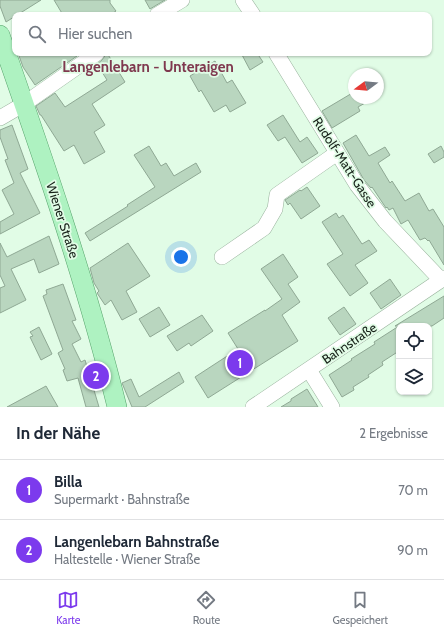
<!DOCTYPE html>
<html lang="de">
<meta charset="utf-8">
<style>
:root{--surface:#fff;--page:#f6f6f7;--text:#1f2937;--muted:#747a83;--line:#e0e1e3;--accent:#7c3aed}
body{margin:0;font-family:Cabin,sans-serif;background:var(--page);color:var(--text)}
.controls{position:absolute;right:12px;bottom:12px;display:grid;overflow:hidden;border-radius:8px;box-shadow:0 1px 3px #0004}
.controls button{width:36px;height:36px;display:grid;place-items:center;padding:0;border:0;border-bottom:1px solid var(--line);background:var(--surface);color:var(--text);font:20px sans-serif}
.compass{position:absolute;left:348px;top:68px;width:36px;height:36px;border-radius:50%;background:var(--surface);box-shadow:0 1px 3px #0004;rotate:254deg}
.you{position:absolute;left:181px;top:257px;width:14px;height:14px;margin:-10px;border:3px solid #fff;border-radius:50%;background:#1a73e8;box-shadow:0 0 0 6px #1a73e833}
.badge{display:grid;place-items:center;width:26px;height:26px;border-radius:50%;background:var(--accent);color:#fff;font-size:13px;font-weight:700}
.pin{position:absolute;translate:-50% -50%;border:2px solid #fff;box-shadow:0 1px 4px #0006}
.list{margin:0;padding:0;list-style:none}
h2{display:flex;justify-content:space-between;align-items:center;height:52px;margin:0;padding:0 16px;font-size:17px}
h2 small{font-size:13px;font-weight:400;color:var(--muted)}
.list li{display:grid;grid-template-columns:26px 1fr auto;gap:12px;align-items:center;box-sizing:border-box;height:60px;padding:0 16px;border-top:1px solid var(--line)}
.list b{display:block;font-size:15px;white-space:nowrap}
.list p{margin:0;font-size:13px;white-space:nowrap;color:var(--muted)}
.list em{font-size:13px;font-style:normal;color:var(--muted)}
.icon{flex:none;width:22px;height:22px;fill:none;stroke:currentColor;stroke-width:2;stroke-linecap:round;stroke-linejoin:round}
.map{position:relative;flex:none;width:444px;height:407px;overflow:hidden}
.search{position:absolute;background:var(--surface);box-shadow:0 1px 3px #0004;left:12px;right:12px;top:12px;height:44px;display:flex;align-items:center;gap:10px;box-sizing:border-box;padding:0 14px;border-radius:8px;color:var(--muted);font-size:15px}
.sheet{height:172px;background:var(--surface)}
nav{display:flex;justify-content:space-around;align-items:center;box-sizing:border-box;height:56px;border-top:1px solid var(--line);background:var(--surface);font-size:11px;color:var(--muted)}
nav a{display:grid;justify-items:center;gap:2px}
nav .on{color:var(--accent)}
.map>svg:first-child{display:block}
.building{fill:#b9d6bf;stroke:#8fa894}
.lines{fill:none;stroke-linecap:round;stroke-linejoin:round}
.minor-casing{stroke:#99b29d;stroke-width:16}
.major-casing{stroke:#56a36b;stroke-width:20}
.minor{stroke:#fff;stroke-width:15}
.major{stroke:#aef2c1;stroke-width:19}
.labels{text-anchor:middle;stroke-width:3.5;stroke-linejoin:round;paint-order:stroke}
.street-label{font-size:13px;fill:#172119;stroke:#e1fce6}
.quarter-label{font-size:15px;font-weight:bold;fill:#7f394f;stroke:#e1fce6}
</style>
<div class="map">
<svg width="444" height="407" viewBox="0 0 444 407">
<rect width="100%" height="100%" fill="#e1fce6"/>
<!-- building -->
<g class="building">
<path d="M 0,0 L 41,0 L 6,22 L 0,6 Z"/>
<path d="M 54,0 L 110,0 L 110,3 L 116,11 L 110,15 L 63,15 Z"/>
<path d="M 145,0 L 165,0 L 150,9 Z"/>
<path d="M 18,53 L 75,53 L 77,56 L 35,85 L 23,67 Z"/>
<path d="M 107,53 L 125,82 L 92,104 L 105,125 L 94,132 L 105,152 L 84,164 L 74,145 L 64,151 L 41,115 L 40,115 L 36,106 L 55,93 L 65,107 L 107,80 L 97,64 L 102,60 Z"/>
<path d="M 241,53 L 257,53 L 263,62 L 250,70 Z"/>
<path d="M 215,61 L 227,83 L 232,80 L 246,103 L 230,112 L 226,105 L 214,112 L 201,90 L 199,92 L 190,76 Z"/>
<path d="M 354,92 L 354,98 L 374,98 L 358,107 L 360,111 L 332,128 L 322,111 Z"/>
<path d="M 283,115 L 300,142 L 307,137 L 318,153 L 302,163 L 285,137 L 278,141 L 267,125 Z"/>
<path d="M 12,125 L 28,169 L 20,173 L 40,213 L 0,234 L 0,222 L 14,214 L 2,190 L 14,183 L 5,160 L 8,159 L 0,137 L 0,130 Z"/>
<path d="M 356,135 L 369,156 L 385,147 L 390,155 L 378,163 L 390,183 L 392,181 L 405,201 L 419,193 L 429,211 L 433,209 L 444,227 L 444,265 L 429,240 L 428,241 L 425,238 L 420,240 L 408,220 L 401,224 L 393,208 L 389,210 L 387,207 L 386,208 L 372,187 L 371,188 L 364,180 L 343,143 Z"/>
<path d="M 149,146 L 161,166 L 166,163 L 174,176 L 196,163 L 201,172 L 90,241 L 85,233 L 128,206 L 127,205 L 155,187 L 134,155 Z"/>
<path d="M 441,146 L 444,152 L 444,157 L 434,163 L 428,154 Z"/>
<path d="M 307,187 L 320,206 L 301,219 L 290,203 L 288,205 L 285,200 L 300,190 L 301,191 Z"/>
<path d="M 336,213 L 339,218 L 343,215 L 362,244 L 369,240 L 377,251 L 355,265 L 368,283 L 350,296 L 327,264 L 343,254 L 322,222 Z"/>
<path d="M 49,236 L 59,264 L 39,273 L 34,259 L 11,269 L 26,300 L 0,313 L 0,288 L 5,286 L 0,275 L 0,243 L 7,257 Z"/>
<path d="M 128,243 L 150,276 L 126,291 L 137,312 L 122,320 L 111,300 L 105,305 L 97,293 L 99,291 L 94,283 L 90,268 Z"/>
<path d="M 283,254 L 298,277 L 288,284 L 300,302 L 282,315 L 298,341 L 208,398 L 195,377 L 238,349 L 228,333 L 265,310 L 265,311 L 282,299 L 261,269 Z"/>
<path d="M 390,279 L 401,295 L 381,309 L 370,293 Z"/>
<path d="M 63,284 L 76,320 L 72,321 L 81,339 L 72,344 L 81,362 L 85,360 L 99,407 L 86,407 L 78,378 L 67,381 L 63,370 L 65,369 L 58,353 L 63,350 L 43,296 L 47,294 L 46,290 Z"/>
<path d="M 444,296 L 444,318 L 432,326 L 399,326 L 399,351 L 382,362 L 383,365 L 368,375 L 369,377 L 353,387 L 354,390 L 342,397 L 329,375 L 352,360 L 351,359 L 375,344 L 374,342 L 399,326 L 395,326 Z"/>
<path d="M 159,307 L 170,325 L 150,337 L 139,319 Z"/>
<path d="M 344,307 L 356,324 L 340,335 L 328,318 Z"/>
<path d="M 202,315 L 213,331 L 191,346 L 189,343 L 177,351 L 167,336 Z"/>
<path d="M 39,327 L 52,354 L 41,360 L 30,337 L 33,336 L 30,332 Z"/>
<path d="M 179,372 L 184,382 L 145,407 L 132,407 L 122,383 L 131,379 L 139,397 Z"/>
<path d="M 46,386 L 58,407 L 7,407 Z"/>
<path d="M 307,389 L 318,407 L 281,407 L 291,401 L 291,399 Z"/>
</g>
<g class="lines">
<!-- minor casing -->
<g class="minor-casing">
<g id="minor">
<path d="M 243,0 L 253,15"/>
<path d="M 157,15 L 182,0"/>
<path d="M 276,53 L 357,185 L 385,221 L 441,280"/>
<path d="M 0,118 L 24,104 L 97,53"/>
<path d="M 222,257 L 264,228 L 275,209 L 277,195 L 337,153"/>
<path d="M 309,370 L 332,407"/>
<path d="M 253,407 L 444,278"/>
</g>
</g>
<!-- major casing -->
<g class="major-casing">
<path id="major" d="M 0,35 C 43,158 86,281 117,407"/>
</g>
<!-- minor -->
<use href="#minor" class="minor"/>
<!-- major -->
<use href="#major" class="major"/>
</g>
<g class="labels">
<!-- street labels -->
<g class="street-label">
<text transform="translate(345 162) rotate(57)" y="5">Rudolf-Matt-Gasse</text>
<text transform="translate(63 220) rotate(72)" y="5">Wiener Straße</text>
<text transform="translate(349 343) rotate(-34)" y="5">Bahnstraße</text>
</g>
<!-- quarter labels -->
<g class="quarter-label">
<text x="148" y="72">Langenlebarn - Unteraigen</text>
</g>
</g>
</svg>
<div class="controls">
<button><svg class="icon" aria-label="locate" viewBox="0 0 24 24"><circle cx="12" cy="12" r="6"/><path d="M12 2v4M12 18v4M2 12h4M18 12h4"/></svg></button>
<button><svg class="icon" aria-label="layers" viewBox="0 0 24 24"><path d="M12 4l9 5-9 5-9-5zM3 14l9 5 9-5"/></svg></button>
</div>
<svg class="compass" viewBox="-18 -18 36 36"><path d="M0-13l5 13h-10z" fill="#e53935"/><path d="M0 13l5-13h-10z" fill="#747a83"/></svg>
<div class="you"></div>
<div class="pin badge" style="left:240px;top:363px">1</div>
<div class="pin badge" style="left:96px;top:376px">2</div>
<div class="search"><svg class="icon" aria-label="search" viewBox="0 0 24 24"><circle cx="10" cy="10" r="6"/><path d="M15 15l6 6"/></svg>Hier suchen</div>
</div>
<section class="sheet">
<h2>In der Nähe<small>2 Ergebnisse</small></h2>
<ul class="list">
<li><span class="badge">1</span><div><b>Billa</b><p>Supermarkt · Bahnstraße</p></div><em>70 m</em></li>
<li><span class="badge">2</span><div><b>Langenlebarn Bahnstraße</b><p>Haltestelle · Wiener Straße</p></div><em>90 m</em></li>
</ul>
</section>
<nav>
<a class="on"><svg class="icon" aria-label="map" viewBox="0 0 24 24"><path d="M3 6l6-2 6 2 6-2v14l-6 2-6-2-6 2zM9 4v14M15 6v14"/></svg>Karte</a>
<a><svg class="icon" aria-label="directions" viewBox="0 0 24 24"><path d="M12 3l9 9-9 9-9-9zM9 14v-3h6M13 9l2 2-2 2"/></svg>Route</a>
<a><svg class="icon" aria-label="saved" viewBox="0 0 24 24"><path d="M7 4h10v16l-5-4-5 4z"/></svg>Gespeichert</a>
</nav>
